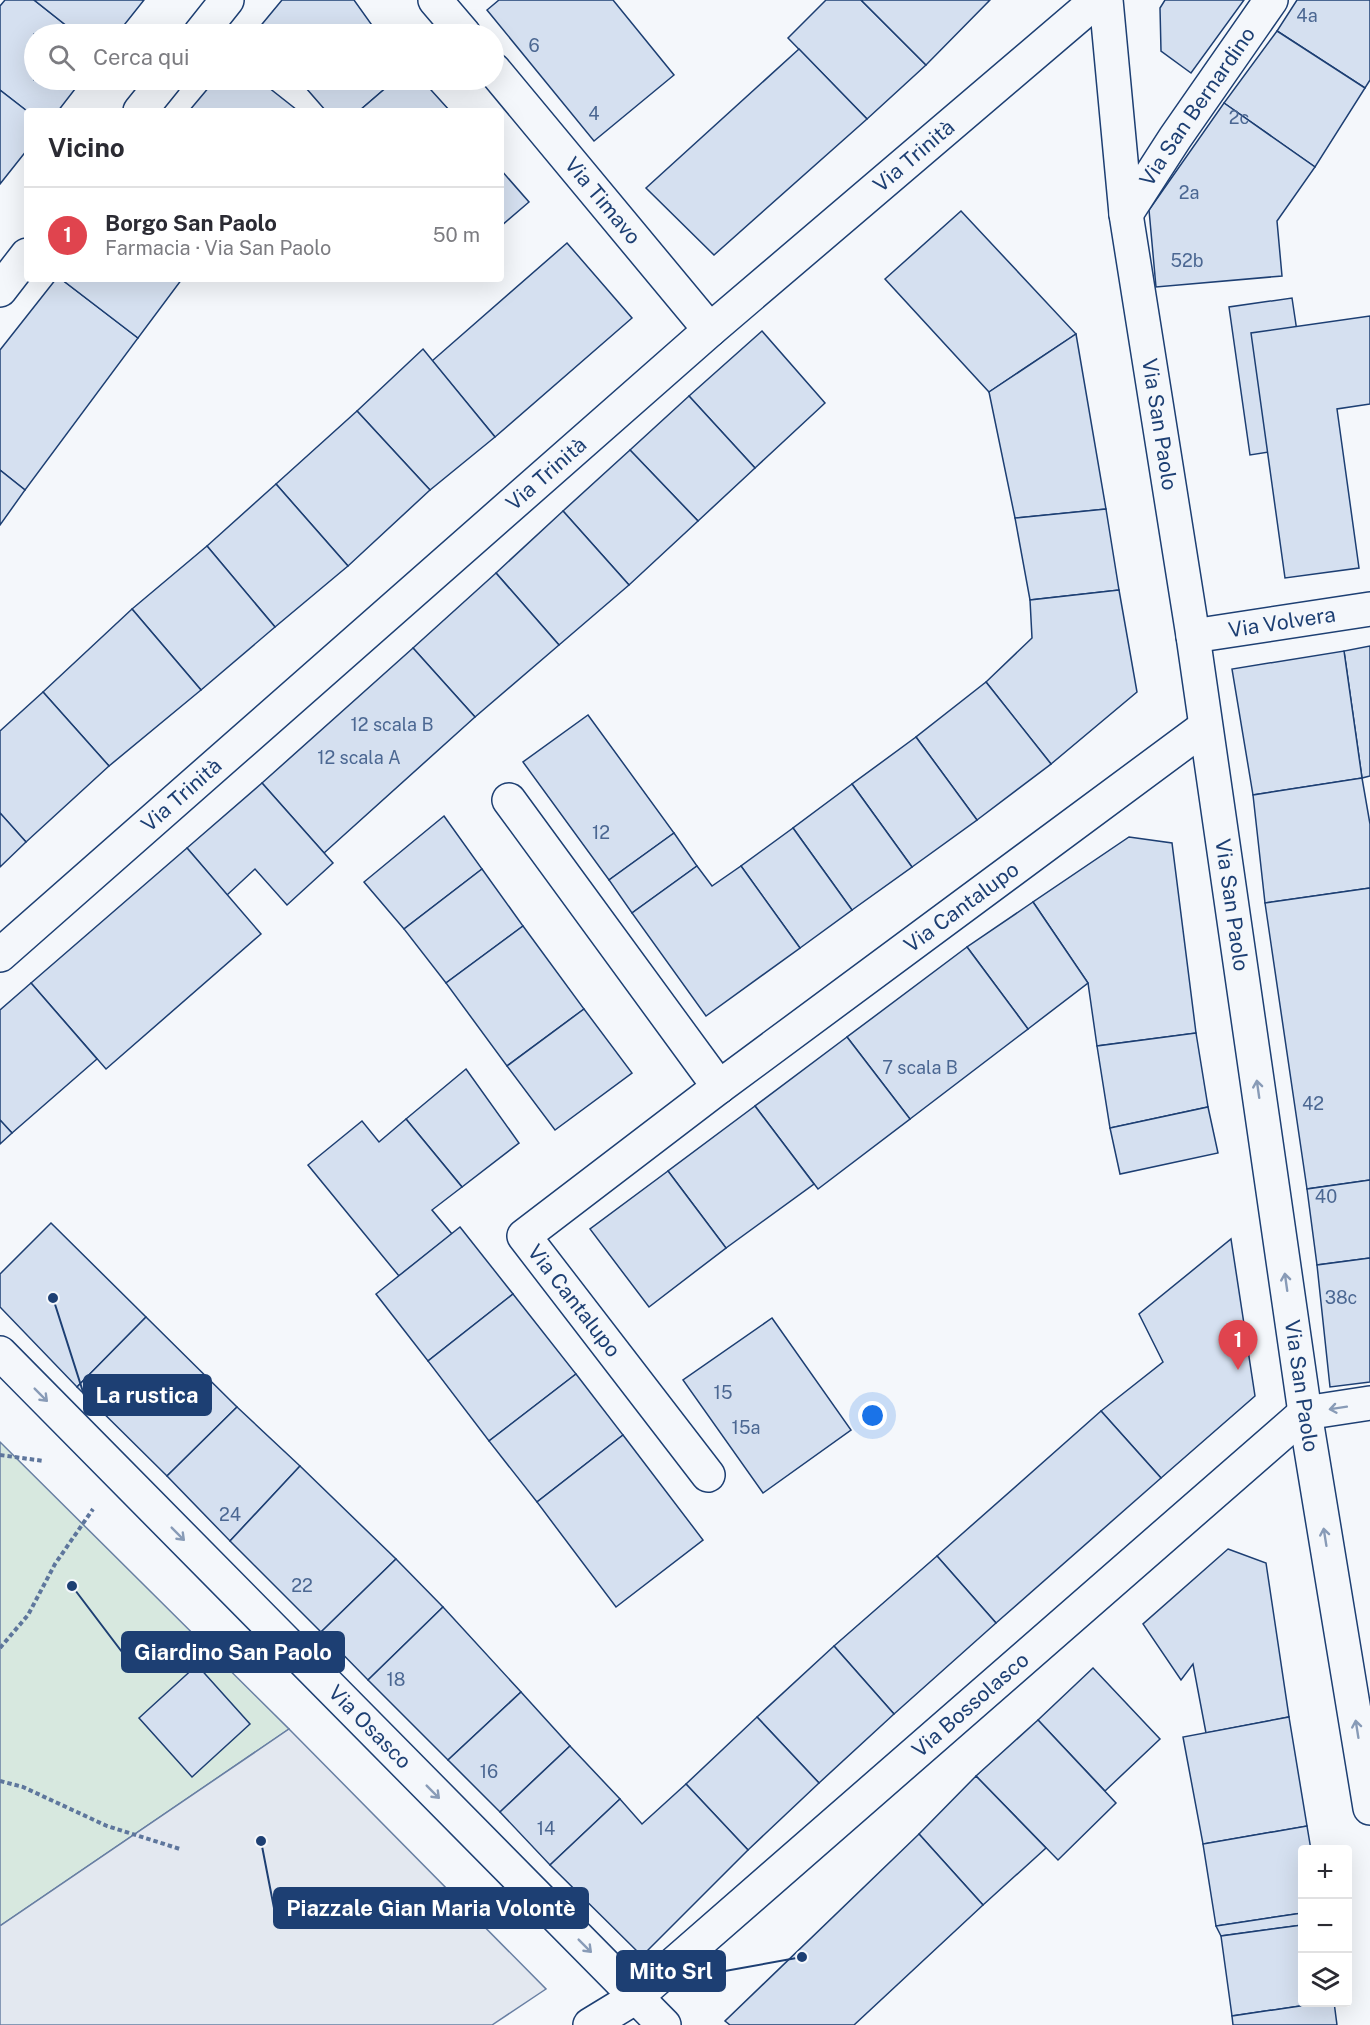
<!DOCTYPE html>
<html lang="it">
<meta charset="utf-8">
<style>
:root{--surface:#fff;--page:#f2f2f3;--text:#2b2b33;--muted:#7c7c81;--line:#e1e1e2;--accent:#ea580c}
body{margin:0;font-family:"Public Sans",sans-serif;background:var(--page);color:var(--text)}
.controls{position:absolute;right:18px;bottom:18px;display:grid;overflow:hidden;border-radius:6px;box-shadow:0 6px 24px #0002}
.controls button{width:54px;height:54px;display:grid;place-items:center;padding:0;border:0;border-bottom:2px solid var(--line);background:var(--surface);color:var(--text);font:30px sans-serif}
.you{position:absolute;left:873px;top:1416px;width:21px;height:21px;margin:-15px;border:4px solid #fff;border-radius:50%;background:#1a73e8;box-shadow:0 0 0 9px #1a73e833}
.badge{display:grid;place-items:center;width:39px;height:39px;border-radius:50%;background:var(--accent);color:#fff;font-size:20px;font-weight:700}
.pin{position:absolute;translate:-50% -50px;filter:drop-shadow(0 2px 3px #0008)}
.pin::after{content:'';position:absolute;top:32px;width:21px;height:18px;background:inherit;clip-path:polygon(0 0,100% 0,50% 100%)}
.list{margin:0;padding:0;list-style:none}
h2{display:flex;justify-content:space-between;align-items:center;height:78px;margin:0;padding:0 24px;font-size:26px}
h2 small{font-size:20px;font-weight:400;color:var(--muted)}
.list li{display:grid;grid-template-columns:39px 1fr auto;gap:18px;align-items:center;box-sizing:border-box;height:96px;padding:0 24px;border-top:2px solid var(--line)}
.list b{display:block;font-size:22px;white-space:nowrap}
.list p{margin:0;font-size:20px;white-space:nowrap;color:var(--muted)}
.list em{font-size:20px;font-style:normal;color:var(--muted)}
.icon{flex:none;width:33px;height:33px;fill:none;stroke:currentColor;stroke-width:2;stroke-linecap:round;stroke-linejoin:round}
.map{position:relative;flex:none;width:1370px;height:2025px;overflow:hidden}
.search{position:absolute;background:var(--surface);box-shadow:0 6px 24px #0002;left:24px;top:24px;width:480px;height:66px;display:flex;align-items:center;gap:15px;box-sizing:border-box;padding:0 21px;border-radius:33px;color:var(--muted);font-size:22px}
.panel{position:absolute;background:var(--surface);box-shadow:0 6px 24px #0002;left:24px;top:108px;width:480px;height:174px;border-radius:6px}
.map>svg:first-child{display:block}
.green{fill:#d7e8df;stroke:#687fa3;stroke-width:1.5}
.parking{fill:#e3e8f0;stroke:#687fa3;stroke-width:1.5}
.building{fill:#d5e0f0;stroke:#1d3f73;stroke-width:1.5}
.lines{fill:none;stroke-linecap:round;stroke-linejoin:round}
.minor-casing{stroke:#1d3f73;stroke-width:36}
.path{stroke:#5e769c;stroke-width:4;stroke-dasharray:4.5 3;stroke-linecap:butt}
.minor{stroke:#f4f7fb;stroke-width:33}
.oneway{stroke:#889bb7}
.labels{text-anchor:middle;stroke-width:4.5;stroke-linejoin:round;paint-order:stroke}
.number-label{font-size:18px;fill:#4b6792}
.street-label{font-size:21px;fill:#1d3f73;stroke:#f4f7fb}
.leader{fill:none;stroke:#1d3f73;stroke-width:2}
.callout-dot{fill:#1d3f73;stroke:#f4f7fb;stroke-width:2}
.callout{fill:#1d3f73;stroke:#1d3f73;stroke-width:2}
.callout-label{font-size:22px;text-anchor:middle;font-weight:bold;fill:#fff}
</style>
<div class="map">
<svg width="1370" height="2025" viewBox="0 0 1370 2025">
<rect width="100%" height="100%" fill="#f4f7fb"/>
<!-- green -->
<path class="green" d="M 0,1442 L 289,1729 L 0,1926 Z"/>
<!-- parking -->
<path class="parking" d="M 289,1729 L 546,1989 L 492,2025 L 0,2025 L 0,1926 Z"/>
<!-- building -->
<g class="building">
<path d="M 5,0 L 34,0 L 77,34 L 34,34 L 34,80 L 82,80 L 58,111 L 27,111 L 0,90 L 0,6 Z"/>
<path d="M 34,0 L 144,0 L 117,34 L 77,34 Z"/>
<path d="M 282,0 L 354,0 L 374,28 L 366,34 L 263,34 L 258,29 Z"/>
<path d="M 499,0 L 613,0 L 674,75 L 594,141 L 487,10 Z"/>
<path d="M 826,0 L 861,0 L 926,65 L 867,119 L 788,38 Z"/>
<path d="M 861,0 L 990,0 L 926,65 Z"/>
<path d="M 1165,0 L 1244,0 L 1191,73 L 1161,51 L 1160,8 Z"/>
<path d="M 1297,0 L 1370,0 L 1370,80 L 1365,88 L 1277,31 Z"/>
<path d="M 374,28 L 380,34 L 366,34 Z"/>
<path d="M 1277,31 L 1365,88 L 1315,167 L 1224,103 Z"/>
<path d="M 799,49 L 867,119 L 714,255 L 646,188 Z"/>
<path d="M 215,80 L 259,80 L 297,110 L 189,111 Z"/>
<path d="M 299,80 L 316,80 L 306,88 Z"/>
<path d="M 316,80 L 395,80 L 359,111 L 326,111 L 306,88 Z"/>
<path d="M 395,80 L 422,80 L 450,111 L 359,111 Z"/>
<path d="M 0,90 L 27,111 L 27,150 L 0,184 Z"/>
<path d="M 1224,103 L 1315,167 L 1277,221 L 1282,276 L 1156,287 L 1149,210 Z"/>
<path d="M 501,170 L 529,202 L 501,226 Z"/>
<path d="M 961,211 L 1076,334 L 989,392 L 885,279 Z"/>
<path d="M 567,243 L 632,318 L 495,437 L 432,361 Z"/>
<path d="M 56,279 L 61,279 L 138,338 L 25,490 L 0,470 L 0,350 Z"/>
<path d="M 61,279 L 182,279 L 138,338 Z"/>
<path d="M 1292,298 L 1314,445 L 1250,455 L 1229,307 Z"/>
<path d="M 1370,316 L 1370,404 L 1337,409 L 1359,568 L 1285,578 L 1251,333 Z"/>
<path d="M 762,331 L 825,403 L 755,468 L 689,396 Z"/>
<path d="M 1076,334 L 1106,509 L 1015,518 L 989,392 Z"/>
<path d="M 423,349 L 495,437 L 430,490 L 357,411 Z"/>
<path d="M 689,396 L 755,468 L 698,521 L 630,450 Z"/>
<path d="M 357,411 L 430,490 L 348,566 L 276,484 Z"/>
<path d="M 630,450 L 698,521 L 629,585 L 563,511 Z"/>
<path d="M 0,470 L 25,490 L 0,525 Z"/>
<path d="M 276,484 L 348,566 L 275,627 L 207,546 Z"/>
<path d="M 1106,509 L 1119,590 L 1030,600 L 1015,518 Z"/>
<path d="M 563,511 L 629,585 L 559,645 L 496,573 Z"/>
<path d="M 207,546 L 275,627 L 201,690 L 132,609 Z"/>
<path d="M 496,573 L 559,645 L 475,717 L 413,648 Z"/>
<path d="M 1119,590 L 1137,692 L 1051,764 L 986,682 L 1032,638 L 1030,600 Z"/>
<path d="M 132,609 L 201,690 L 109,766 L 43,692 Z"/>
<path d="M 1370,646 L 1370,776 L 1362,778 L 1344,651 Z"/>
<path d="M 413,648 L 475,717 L 324,853 L 262,783 Z"/>
<path d="M 1344,651 L 1362,778 L 1253,795 L 1232,669 Z"/>
<path d="M 986,682 L 1051,764 L 977,820 L 916,737 Z"/>
<path d="M 43,692 L 109,766 L 26,842 L 0,813 L 0,731 Z"/>
<path d="M 588,715 L 674,833 L 609,880 L 523,762 Z"/>
<path d="M 916,737 L 977,820 L 912,867 L 852,784 Z"/>
<path d="M 1362,778 L 1370,824 L 1370,888 L 1265,903 L 1253,795 Z"/>
<path d="M 262,783 L 333,863 L 287,905 L 255,869 L 227,895 L 187,848 Z"/>
<path d="M 852,784 L 912,867 L 852,910 L 793,828 Z"/>
<path d="M 0,813 L 26,842 L 0,867 Z"/>
<path d="M 444,816 L 482,869 L 404,929 L 364,882 Z"/>
<path d="M 793,828 L 852,910 L 800,948 L 741,866 Z"/>
<path d="M 674,833 L 697,866 L 632,913 L 609,880 Z"/>
<path d="M 1129,837 L 1172,843 L 1196,1033 L 1097,1046 L 1088,983 L 1033,902 Z"/>
<path d="M 187,848 L 261,934 L 106,1069 L 31,983 Z"/>
<path d="M 697,866 L 712,886 L 741,866 L 800,948 L 706,1016 L 632,913 Z"/>
<path d="M 482,869 L 523,926 L 446,983 L 404,929 Z"/>
<path d="M 1370,888 L 1370,1180 L 1307,1189 L 1265,903 Z"/>
<path d="M 1033,902 L 1088,983 L 1028,1029 L 967,947 Z"/>
<path d="M 523,926 L 584,1009 L 507,1066 L 446,983 Z"/>
<path d="M 967,947 L 1028,1029 L 910,1119 L 847,1037 Z"/>
<path d="M 31,983 L 97,1059 L 12,1133 L 0,1120 L 0,1010 Z"/>
<path d="M 584,1009 L 632,1073 L 555,1130 L 507,1066 Z"/>
<path d="M 1196,1033 L 1208,1107 L 1110,1128 L 1097,1046 Z"/>
<path d="M 847,1037 L 910,1119 L 818,1189 L 755,1106 Z"/>
<path d="M 466,1069 L 519,1143 L 462,1187 L 406,1119 Z"/>
<path d="M 755,1106 L 814,1184 L 726,1248 L 668,1171 Z"/>
<path d="M 1208,1107 L 1218,1153 L 1120,1174 L 1110,1128 Z"/>
<path d="M 406,1119 L 462,1187 L 432,1210 L 452,1234 L 399,1276 L 308,1165 L 362,1121 L 379,1142 Z"/>
<path d="M 0,1120 L 12,1133 L 0,1144 Z"/>
<path d="M 668,1171 L 726,1248 L 649,1307 L 590,1229 Z"/>
<path d="M 1370,1180 L 1370,1258 L 1317,1265 L 1307,1189 Z"/>
<path d="M 51,1223 L 146,1317 L 77,1387 L 0,1307 L 0,1274 Z"/>
<path d="M 460,1227 L 513,1294 L 428,1361 L 376,1294 Z"/>
<path d="M 1231,1239 L 1255,1396 L 1161,1478 L 1101,1411 L 1163,1362 L 1139,1314 Z"/>
<path d="M 1370,1258 L 1370,1382 L 1330,1387 L 1317,1265 Z"/>
<path d="M 513,1294 L 576,1374 L 489,1441 L 428,1361 Z"/>
<path d="M 146,1317 L 237,1407 L 167,1476 L 77,1387 Z"/>
<path d="M 772,1318 L 851,1430 L 763,1493 L 683,1380 Z"/>
<path d="M 576,1374 L 623,1435 L 537,1502 L 489,1441 Z"/>
<path d="M 237,1407 L 300,1466 L 230,1541 L 167,1476 Z"/>
<path d="M 1101,1411 L 1161,1478 L 996,1623 L 937,1556 Z"/>
<path d="M 623,1435 L 703,1540 L 616,1607 L 537,1502 Z"/>
<path d="M 300,1466 L 396,1559 L 321,1632 L 230,1541 Z"/>
<path d="M 1228,1549 L 1266,1563 L 1289,1717 L 1206,1733 L 1193,1664 L 1181,1680 L 1143,1624 Z"/>
<path d="M 937,1556 L 996,1623 L 894,1714 L 834,1646 Z"/>
<path d="M 396,1559 L 443,1607 L 368,1680 L 321,1632 Z"/>
<path d="M 443,1607 L 521,1692 L 448,1760 L 368,1680 Z"/>
<path d="M 834,1646 L 894,1714 L 819,1783 L 757,1717 Z"/>
<path d="M 197,1665 L 250,1724 L 192,1777 L 139,1718 Z"/>
<path d="M 1093,1668 L 1160,1739 L 1105,1791 L 1038,1720 Z"/>
<path d="M 521,1692 L 570,1746 L 500,1812 L 448,1760 Z"/>
<path d="M 757,1717 L 819,1783 L 748,1850 L 686,1784 Z"/>
<path d="M 1289,1717 L 1307,1826 L 1203,1844 L 1183,1737 Z"/>
<path d="M 1038,1720 L 1116,1803 L 1058,1860 L 976,1776 Z"/>
<path d="M 570,1746 L 620,1799 L 550,1865 L 500,1812 Z"/>
<path d="M 976,1776 L 1046,1848 L 983,1905 L 919,1834 Z"/>
<path d="M 686,1784 L 748,1850 L 642,1956 L 550,1865 L 620,1799 L 642,1824 Z"/>
<path d="M 1307,1826 L 1311,1850 L 1302,1850 L 1302,1913 L 1216,1926 L 1203,1844 Z"/>
<path d="M 919,1834 L 983,1905 L 854,2025 L 730,2025 L 725,2021 Z"/>
<path d="M 1302,1913 L 1302,1925 L 1221,1936 L 1216,1926 Z"/>
<path d="M 1302,1925 L 1302,2002 L 1327,2002 L 1232,2016 L 1221,1936 Z"/>
<path d="M 1327,2002 L 1334,2002 L 1337,2025 L 1233,2025 L 1232,2016 Z"/>
</g>
<g class="lines">
<!-- minor casing -->
<g class="minor-casing">
<g id="minor">
<path d="M 435,0 L 464,34"/>
<path id="s1" d="M 1106,0 L 1126,214 L 1193,636 L 1305,1413 L 1370,1808"/>
<path d="M 200,34 L 227,0"/>
<path id="s2" d="M 494,70 L 710,330"/>
<path d="M 140,111 L 165,80"/>
<path id="s3" d="M 1126,214 L 1175,138 L 1271,0"/>
<path d="M 0,290 L 27,255"/>
<path id="s4" d="M 1193,636 L 1370,609"/>
<path d="M 509,800 L 719,1087"/>
<path id="s5" d="M 0,955 L 710,330 L 1097,0"/>
<path id="s6" d="M 0,1353 L 664,2025"/>
<path id="s7" d="M 708,1475 L 524,1236 L 719,1087 L 1205,727"/>
<path id="s8" d="M 590,2025 L 636,1997 L 1305,1413 L 1370,1403"/>
</g>
</g>
<!-- path -->
<g class="path">
<path d="M 0,1455 L 44,1461"/>
<path d="M 0,1648 L 28,1615 L 55,1564 L 93,1509"/>
<path d="M 0,1781 L 23,1787 L 107,1826 L 180,1849"/>
</g>
<!-- minor -->
<use href="#minor" class="minor"/>
</g>
<!-- one-way arrows -->
<defs><path id="oneway-shaft" d="M-6 0H5M1.5-3L5.5 0L1.5 3" fill="none" stroke-width="1.6" stroke-linecap="round" stroke-linejoin="round" transform="scale(1.5)"/></defs>
<g class="oneway">
<use href="#oneway-shaft" transform="translate(1258 1089) rotate(-98)"/>
<use href="#oneway-shaft" transform="translate(1286 1282) rotate(-98)"/>
<use href="#oneway-shaft" transform="translate(41 1395) rotate(45)"/>
<use href="#oneway-shaft" transform="translate(1338 1408) rotate(171)"/>
<use href="#oneway-shaft" transform="translate(178 1534) rotate(45)"/>
<use href="#oneway-shaft" transform="translate(1325 1537) rotate(-99)"/>
<use href="#oneway-shaft" transform="translate(1357 1729) rotate(-99)"/>
<use href="#oneway-shaft" transform="translate(433 1792) rotate(45)"/>
<use href="#oneway-shaft" transform="translate(585 1946) rotate(45)"/>
</g>
<g class="labels">
<!-- number labels -->
<g class="number-label">
<text x="1307" y="22">4a</text>
<text x="534" y="52">6</text>
<text x="594" y="120">4</text>
<text x="1239" y="124">2c</text>
<text x="1189" y="199">2a</text>
<text x="1187" y="267">52b</text>
<text x="392" y="731">12 scala B</text>
<text x="359" y="764">12 scala A</text>
<text x="601" y="839">12</text>
<text x="920" y="1074">7 scala B</text>
<text x="1313" y="1110">42</text>
<text x="1326" y="1203">40</text>
<text x="1341" y="1304">38c</text>
<text x="723" y="1399">15</text>
<text x="746" y="1434">15a</text>
<text x="230" y="1521">24</text>
<text x="302" y="1592">22</text>
<text x="396" y="1686">18</text>
<text x="489" y="1778">16</text>
<text x="546" y="1835">14</text>
</g>
<!-- street labels -->
<g class="street-label">
<text dy="7" stroke="none"><textPath href="#s3" startOffset="129">Via San Bernardino</textPath></text>
<text dy="7" stroke="none"><textPath href="#s5" startOffset="1214">Via Trinità</textPath></text>
<text dy="7" stroke="none"><textPath href="#s2" startOffset="170">Via Timavo</textPath></text>
<text dy="7" stroke="none"><textPath href="#s1" startOffset="428">Via San Paolo</textPath></text>
<text dy="7" stroke="none"><textPath href="#s5" startOffset="728">Via Trinità</textPath></text>
<text dy="7" stroke="none"><textPath href="#s4" startOffset="90">Via Volvera</textPath></text>
<text dy="7" stroke="none"><textPath href="#s5" startOffset="242">Via Trinità</textPath></text>
<text dy="7" stroke="none"><textPath href="#s1" startOffset="914">Via San Paolo</textPath></text>
<text dy="7" stroke="none"><textPath href="#s7" startOffset="849">Via Cantalupo</textPath></text>
<text transform="translate(574 1301) rotate(52)" y="7">Via Cantalupo</text>
<text dy="7" stroke="none"><textPath href="#s1" startOffset="1400">Via San Paolo</textPath></text>
<text dy="7" stroke="none"><textPath href="#s8" startOffset="498">Via Bossolasco</textPath></text>
<text dy="7" stroke="none"><textPath href="#s6" startOffset="526">Via Osasco</textPath></text>
</g>
</g>
<!-- callouts -->
<path class="leader" d="M53 1298L84 1395M72 1586L122 1652M261 1841L274 1908M802 1957L725 1971"/>
<g class="callout-dot">
<circle cx="53" cy="1298" r="6"/>
<circle cx="72" cy="1586" r="6"/>
<circle cx="261" cy="1841" r="6"/>
<circle cx="802" cy="1957" r="6"/>
</g>
<g class="callout">
<rect x="84" y="1375" width="127" height="40" rx="6"/>
<rect x="122" y="1632" width="222" height="40" rx="6"/>
<rect x="274" y="1888" width="314" height="40" rx="6"/>
<rect x="617" y="1951" width="108" height="40" rx="6"/>
</g>
<g class="callout-label">
<text x="147" y="1403">La rustica</text>
<text x="233" y="1660">Giardino San Paolo</text>
<text x="431" y="1916">Piazzale Gian Maria Volontè</text>
<text x="671" y="1979">Mito Srl</text>
</g>
</svg>
<div class="controls">
<button>+</button>
<button>−</button>
<button><svg class="icon" aria-label="layers" viewBox="0 0 24 24"><path d="M12 4l9 5-9 5-9-5zM3 14l9 5 9-5"/></svg></button>
</div>
<div class="you"></div>
<div class="pin badge" style="left:1238px;top:1370px;background:#e0444e">1</div>
<div class="search"><svg class="icon" aria-label="search" viewBox="0 0 24 24"><circle cx="10" cy="10" r="6"/><path d="M15 15l6 6"/></svg>Cerca qui</div>
<section class="panel">
<h2>Vicino<small></small></h2>
<ul class="list">
<li><span class="badge" style="background:#e0444e">1</span><div><b>Borgo San Paolo</b><p>Farmacia · Via San Paolo</p></div><em>50 m</em></li>
</ul>
</section>
</div>
